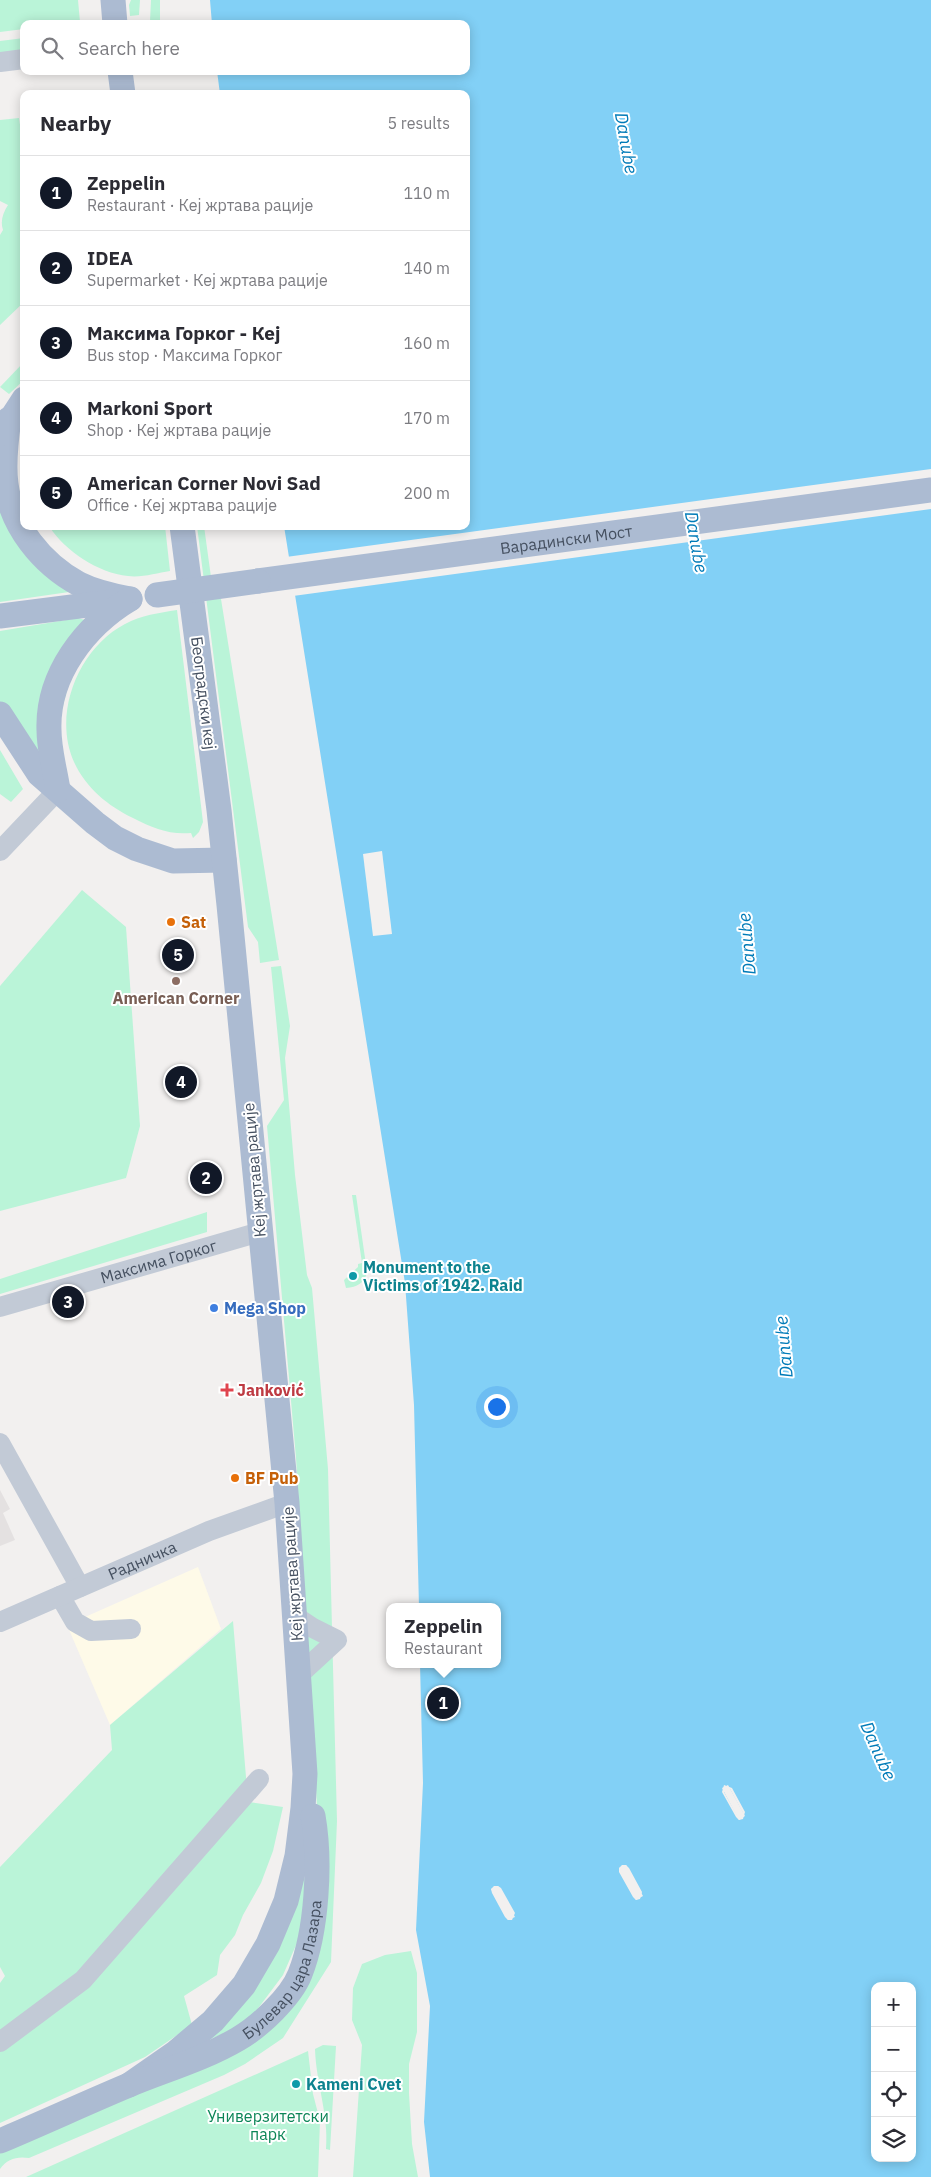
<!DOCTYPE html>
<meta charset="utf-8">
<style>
:root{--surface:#fff;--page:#f2f2f3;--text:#2b2b33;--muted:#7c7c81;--line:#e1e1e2;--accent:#111827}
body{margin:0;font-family:"IBM Plex Sans",sans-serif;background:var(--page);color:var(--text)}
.controls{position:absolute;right:15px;bottom:15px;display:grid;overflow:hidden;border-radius:10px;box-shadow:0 2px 12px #0003}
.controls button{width:45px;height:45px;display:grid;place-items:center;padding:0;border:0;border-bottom:1px solid var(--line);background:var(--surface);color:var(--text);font:25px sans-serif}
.you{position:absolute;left:496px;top:1406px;width:18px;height:18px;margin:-12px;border:4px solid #fff;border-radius:50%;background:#1a73e8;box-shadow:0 0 0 8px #1a73e833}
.badge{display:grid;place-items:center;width:32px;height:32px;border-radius:50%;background:var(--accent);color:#fff;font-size:16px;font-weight:700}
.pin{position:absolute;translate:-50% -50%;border:2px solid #fff;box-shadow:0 1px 5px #0006}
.popup{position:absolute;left:386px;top:1603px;width:115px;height:65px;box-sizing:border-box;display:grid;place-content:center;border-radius:10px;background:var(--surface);filter:drop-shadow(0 1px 4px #0005);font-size:16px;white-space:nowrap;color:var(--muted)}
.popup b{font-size:19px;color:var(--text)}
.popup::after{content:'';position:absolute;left:50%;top:100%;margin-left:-10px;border:10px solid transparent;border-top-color:var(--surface)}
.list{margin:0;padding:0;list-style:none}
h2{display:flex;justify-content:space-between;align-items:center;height:65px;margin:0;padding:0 20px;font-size:21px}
h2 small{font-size:16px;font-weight:400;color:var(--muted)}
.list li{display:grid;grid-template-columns:32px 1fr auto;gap:15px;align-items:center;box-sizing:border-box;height:75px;padding:0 20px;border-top:1px solid var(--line)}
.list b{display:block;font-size:19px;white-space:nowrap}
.list p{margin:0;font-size:16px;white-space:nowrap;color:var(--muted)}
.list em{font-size:16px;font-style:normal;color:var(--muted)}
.icon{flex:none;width:28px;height:28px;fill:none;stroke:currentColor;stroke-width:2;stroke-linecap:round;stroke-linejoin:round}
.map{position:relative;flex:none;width:931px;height:2177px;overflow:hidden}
.search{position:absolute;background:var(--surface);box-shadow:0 2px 12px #0003;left:20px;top:20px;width:450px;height:55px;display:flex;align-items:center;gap:12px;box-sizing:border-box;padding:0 18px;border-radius:10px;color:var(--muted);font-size:19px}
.panel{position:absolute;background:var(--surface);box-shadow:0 2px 12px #0003;left:20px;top:90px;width:450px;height:440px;border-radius:10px}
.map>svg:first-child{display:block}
.commercial{fill:#fefae8}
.education{fill:#e4e1e1}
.green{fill:#baf4d8}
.water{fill:#82d0f6;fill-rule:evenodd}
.pier{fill:#f2f0ef;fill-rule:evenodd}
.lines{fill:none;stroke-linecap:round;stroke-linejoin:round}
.minor{stroke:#c2cad6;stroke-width:20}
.major{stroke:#acbbd2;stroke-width:25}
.major-bridge{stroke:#acbbd2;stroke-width:25}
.food-dot{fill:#e8710a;stroke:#fff;stroke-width:2}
.education-dot{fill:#8d6e63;stroke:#fff;stroke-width:2}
.culture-dot{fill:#0f9aa8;stroke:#fff;stroke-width:2}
.shop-dot{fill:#3f7fe0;stroke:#fff;stroke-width:2}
.health-dot{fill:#e0444e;stroke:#fff;stroke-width:2}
.labels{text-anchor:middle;stroke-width:4;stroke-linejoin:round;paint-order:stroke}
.street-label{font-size:16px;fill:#455060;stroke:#fff}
.food-label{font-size:16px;font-weight:bold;fill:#c56008;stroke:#fff;text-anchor:start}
.education-label{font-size:16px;font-weight:bold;fill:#785e54;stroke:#fff}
.culture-label{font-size:16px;font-weight:bold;fill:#0d838f;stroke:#fff;text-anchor:start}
.shop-label{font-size:16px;font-weight:bold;fill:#366cbe;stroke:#fff;text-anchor:start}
.health-label{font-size:16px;font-weight:bold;fill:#be3a42;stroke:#fff;text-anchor:start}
.park-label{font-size:16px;fill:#0c8557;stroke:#fff}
.water-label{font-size:18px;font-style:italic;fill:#007bb8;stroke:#fff}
</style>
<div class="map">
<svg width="931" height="2177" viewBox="0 0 931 2177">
<rect width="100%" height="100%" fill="#f2f0ef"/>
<!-- commercial -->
<path class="commercial" d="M 198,1567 L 221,1629 L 110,1725 L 67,1625 Z"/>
<!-- education -->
<path class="education" d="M 0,1490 L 10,1509 L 3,1513 L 15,1540 L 0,1546 Z"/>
<!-- green -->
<g class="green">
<path d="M 0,0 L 78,0 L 80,22 L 24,24 L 24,29 L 0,32 Z"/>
<path d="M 131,0 L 140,0 L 139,15 L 130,16 L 129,5 Z"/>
<path d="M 151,0 L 160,0 L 160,20 L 150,21 Z"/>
<path d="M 24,38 L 24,52 L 0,55 L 0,41 Z"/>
<path d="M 19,118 L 24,152 L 24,302 L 0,325 L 0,235 L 3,230 C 0,221 3,213 8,205 L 0,201 L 0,120 Z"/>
<path d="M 24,362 L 24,380 L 9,394 L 0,387 Z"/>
<path d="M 0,502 L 69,592 L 0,602 Z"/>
<path d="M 49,526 L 165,526 L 170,571 C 157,573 141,578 128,576 C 98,573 65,551 49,526 Z"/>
<path d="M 197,526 L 204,526 L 214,599 L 221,599 L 279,960 L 260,963 L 258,942 L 248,927 Z"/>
<path d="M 177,610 L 203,822 L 199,832 L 193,838 L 191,833 C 169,835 153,828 133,818 C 108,806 86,788 74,762 C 52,713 79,648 125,624 C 141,615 159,613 177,610 Z"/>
<path d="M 78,618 L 85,620 L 47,768 L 0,702 L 0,631 Z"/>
<path d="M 0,750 L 23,789 L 11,802 L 0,794 Z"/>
<path d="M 82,890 L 126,927 L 140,1126 L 126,1178 L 0,1211 L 0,986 Z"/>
<path d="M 281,966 L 290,1026 L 285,1058 L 295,1175 L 307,1275 L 312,1288 L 328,1469 L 332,1628 L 337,1821 L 331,1962 L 283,2038 L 245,2064 L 224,2075 L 29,2158 C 17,2156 7,2159 0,2169 L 0,2141 L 205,2055 L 284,1999 L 319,1840 L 296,1458 L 267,1126 L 284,1100 L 271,967 Z"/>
<path d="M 352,1195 L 356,1195 L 367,1272 C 365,1283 357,1287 346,1288 L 344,1280 L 358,1267 L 358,1264 L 362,1263 Z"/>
<path d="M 207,1212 L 207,1232 L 0,1294 L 0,1279 Z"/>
<path d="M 233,1621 L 247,1789 L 249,1802 L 283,1807 L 273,1851 L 261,1883 L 243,1915 L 235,1935 L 220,1955 L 217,1975 L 184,1996 L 192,2025 L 145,2057 L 0,2123 L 0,1983 L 5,1976 L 0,1967 L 0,1867 L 112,1750 L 110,1725 Z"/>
<path d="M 306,1878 L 300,1936 L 283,1975 L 253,2015 L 236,2028 L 186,2050 L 217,2022 L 296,1880 Z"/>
<path d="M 411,1951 L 417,1973 L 417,2032 L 409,2064 L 409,2093 L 412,2144 L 418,2177 L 353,2177 L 362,2045 L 352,2020 L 353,1988 L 362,1964 L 385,1955 Z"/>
<path d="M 323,2045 L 336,2046 L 330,2150 L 326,2149 C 329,2115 316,2083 315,2049 Z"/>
<path d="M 308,2051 L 313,2094 L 320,2121 L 318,2177 L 26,2177 Z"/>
</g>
<!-- water -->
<path class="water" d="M 210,0 L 931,0 L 931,2177 L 430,2177 L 424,2122 L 430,2006 L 416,1930 L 423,1783 L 420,1664 L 497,1664 L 497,1607 L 419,1607 L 414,1405 L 405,1283 L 284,526 L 466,526 L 466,94 L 220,94 L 217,71 L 466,71 L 466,24 L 212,24 ZM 728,1785 L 745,1816 L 739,1820 L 722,1788 ZM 626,1865 L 643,1896 L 636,1900 L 619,1868 ZM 498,1886 L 515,1917 L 508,1920 L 491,1889 ZM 875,1986 L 912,1986 L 912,2158 L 875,2158 Z"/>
<!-- pier -->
<g class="pier">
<path d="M 931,469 L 931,509 L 293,596 L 286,557 Z"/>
<path d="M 382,851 L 392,934 L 373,936 L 363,854 Z"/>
<path d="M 724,1785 L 732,1788 L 745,1812 L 743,1819 L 739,1820 L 736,1817 L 722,1792 ZM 726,1788 L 730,1789 L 743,1813 L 742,1817 L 737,1815 L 724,1792 Z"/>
<path d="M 622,1865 L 626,1865 L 629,1868 L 642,1892 L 640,1899 L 636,1900 L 633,1897 L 619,1872 L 619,1868 ZM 623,1868 L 627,1869 L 640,1893 L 639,1897 L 635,1895 L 622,1871 Z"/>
<path d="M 494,1886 L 498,1886 L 501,1888 L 515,1913 L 512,1920 L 508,1920 L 505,1917 L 492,1893 L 491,1889 ZM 495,1888 L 499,1890 L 512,1914 L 511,1917 L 507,1916 L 494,1892 Z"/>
</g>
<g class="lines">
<!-- minor -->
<g class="minor">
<path d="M 0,62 L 24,59"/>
<path d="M 0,851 L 58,790"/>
<path id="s1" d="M 0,1307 L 260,1232"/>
<path d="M 0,1443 L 80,1587"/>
<path d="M 60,1596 L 75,1622 L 91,1631 L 131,1629"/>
<path d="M 295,1616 L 313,1628 L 337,1640 L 300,1674"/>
<path id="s2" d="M 0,1622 L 209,1531 L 287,1503"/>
<path d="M 0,2042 L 83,1980 L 259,1779"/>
</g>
<!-- major -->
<g class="major">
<path d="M 113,0 L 115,24"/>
<path d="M 120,71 L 123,94"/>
<path d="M 9,419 C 6,440 3,463 6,484 C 11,526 42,564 79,584 C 95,592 113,596 130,599"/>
<path d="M 2,433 L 24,399"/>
<path id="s3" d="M 258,581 L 931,490"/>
<path d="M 0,616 L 119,601"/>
<path d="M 0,714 L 39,774 L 95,823 L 115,838 L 137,849 L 173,861 L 224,860"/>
<path d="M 58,790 C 55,770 49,750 49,730 C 47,675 85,626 130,599"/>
<path d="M 129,2085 L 175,2053 L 213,2021 L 244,1985 L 268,1944 L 286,1901 L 297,1856 L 303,1808 L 305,1774 L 287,1503 L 229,905 L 219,810 L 182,526"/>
<path id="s4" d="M 0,2141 C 43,2123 86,2103 129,2085 C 165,2070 204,2059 238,2039 C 259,2027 291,1997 300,1974 C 317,1931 321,1862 313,1816"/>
</g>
<!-- major-bridge -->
<path class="major-bridge" d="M 157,595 L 258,581"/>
</g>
<!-- markers -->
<g class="food-dot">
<circle cx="171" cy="922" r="5"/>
<circle cx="235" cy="1478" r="5"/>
</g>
<circle class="education-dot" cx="176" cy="981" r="5"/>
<g class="culture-dot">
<circle cx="353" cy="1276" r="5"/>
<circle cx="296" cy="2084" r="5"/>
</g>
<circle class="shop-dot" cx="214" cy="1308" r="5"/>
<path class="health-dot" d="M224.5 1382.5h5v5h5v5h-5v5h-5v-5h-5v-5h5z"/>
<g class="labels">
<!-- street labels -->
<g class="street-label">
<text dy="6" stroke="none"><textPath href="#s3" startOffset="311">Варадински Мост</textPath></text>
<text transform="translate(204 693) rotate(83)" y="6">Београдски кеј</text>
<text transform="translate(254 1170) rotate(-95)" y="6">Кеј жртава рације</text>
<text dy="6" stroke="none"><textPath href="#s1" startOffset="165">Максима Горког</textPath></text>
<text dy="6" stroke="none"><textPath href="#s2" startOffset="155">Радничка</textPath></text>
<text transform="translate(292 1574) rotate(-94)" y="6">Кеј жртава рације</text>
<text dy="6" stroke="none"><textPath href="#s4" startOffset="346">Булевар цара Лазара</textPath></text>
</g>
<!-- food labels -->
<g class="food-label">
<text x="181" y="928">Sat</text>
<text x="245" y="1484">BF Pub</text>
</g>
<!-- education labels -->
<g class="education-label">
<text x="176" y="1004">American Corner</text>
</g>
<!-- culture labels -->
<g class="culture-label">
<text x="363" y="1273">Monument to the<tspan x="363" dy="18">Victims of 1942. Raid</tspan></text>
<text x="306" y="2090">Kameni Cvet</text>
</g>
<!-- shop labels -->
<g class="shop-label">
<text x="224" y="1314">Mega Shop</text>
</g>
<!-- health labels -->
<g class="health-label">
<text x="237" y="1396">Janković</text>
</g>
<!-- park labels -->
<g class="park-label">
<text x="268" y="2122">Универзитетски<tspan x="268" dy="18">парк</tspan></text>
</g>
<!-- water labels -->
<g class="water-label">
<text transform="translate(626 143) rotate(80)" y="6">Danube</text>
<text transform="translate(696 542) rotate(80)" y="6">Danube</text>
<text transform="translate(747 944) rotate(-95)" y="6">Danube</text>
<text transform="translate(784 1347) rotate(-95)" y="6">Danube</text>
<text transform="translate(878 1751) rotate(66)" y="6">Danube</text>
</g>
</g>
</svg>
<div class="controls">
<button>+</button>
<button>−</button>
<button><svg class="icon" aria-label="locate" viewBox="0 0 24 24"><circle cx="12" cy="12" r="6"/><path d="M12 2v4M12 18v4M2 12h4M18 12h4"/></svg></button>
<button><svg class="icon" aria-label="layers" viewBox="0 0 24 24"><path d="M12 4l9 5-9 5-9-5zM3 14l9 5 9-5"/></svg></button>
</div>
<div class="you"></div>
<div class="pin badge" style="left:443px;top:1703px">1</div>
<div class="popup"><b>Zeppelin</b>Restaurant</div>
<div class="pin badge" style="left:206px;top:1178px">2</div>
<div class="pin badge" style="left:68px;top:1302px">3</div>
<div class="pin badge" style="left:181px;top:1082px">4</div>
<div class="pin badge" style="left:178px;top:955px">5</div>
<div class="search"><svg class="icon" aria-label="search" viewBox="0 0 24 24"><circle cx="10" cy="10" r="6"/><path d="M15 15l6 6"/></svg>Search here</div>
<section class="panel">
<h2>Nearby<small>5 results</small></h2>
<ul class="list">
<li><span class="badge">1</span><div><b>Zeppelin</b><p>Restaurant · Кеј жртава рације</p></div><em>110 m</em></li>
<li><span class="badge">2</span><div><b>IDEA</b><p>Supermarket · Кеј жртава рације</p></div><em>140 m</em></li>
<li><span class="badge">3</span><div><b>Максима Горког - Кеј</b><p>Bus stop · Максима Горког</p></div><em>160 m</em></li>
<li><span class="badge">4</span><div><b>Markoni Sport</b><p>Shop · Кеј жртава рације</p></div><em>170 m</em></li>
<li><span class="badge">5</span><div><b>American Corner Novi Sad</b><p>Office · Кеј жртава рације</p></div><em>200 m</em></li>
</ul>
</section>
</div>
